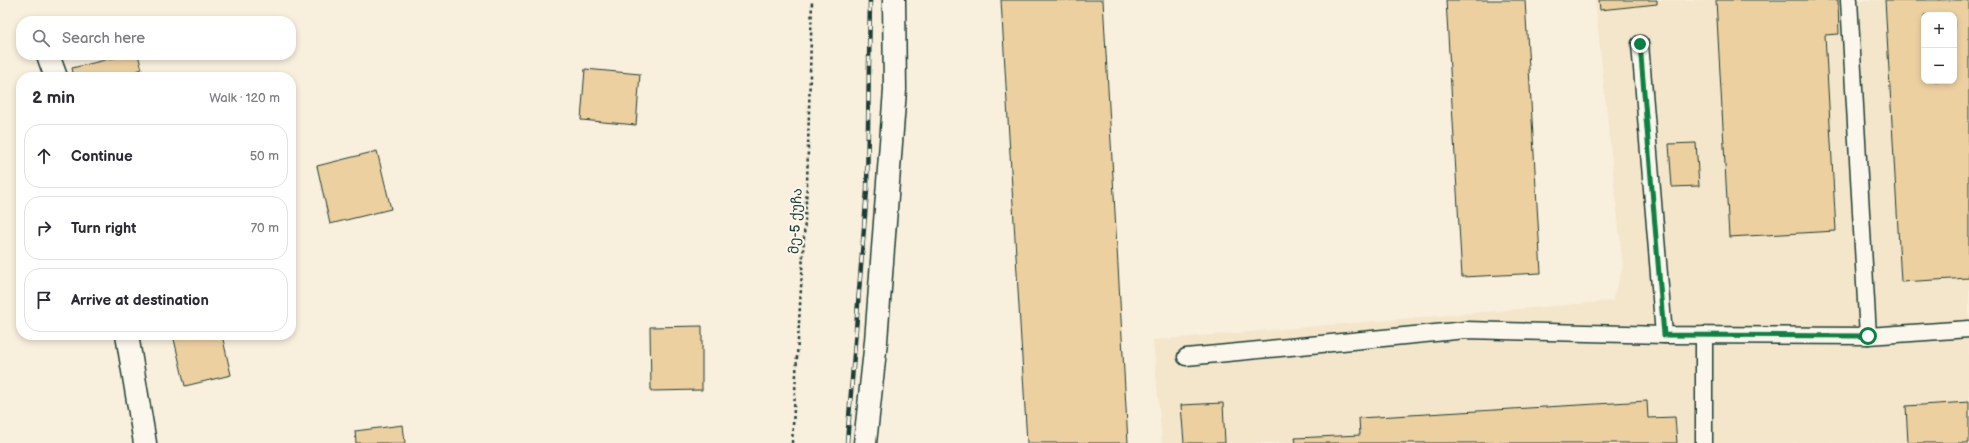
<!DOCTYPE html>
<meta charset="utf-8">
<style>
:root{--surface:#fff;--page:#f2f2f3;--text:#2b2b33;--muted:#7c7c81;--line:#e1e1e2}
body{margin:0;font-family:"Balsamiq Sans","Noto Sans Georgian",sans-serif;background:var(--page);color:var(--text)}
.controls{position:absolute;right:12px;top:12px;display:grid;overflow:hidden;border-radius:8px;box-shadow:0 2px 6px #0003}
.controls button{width:36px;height:36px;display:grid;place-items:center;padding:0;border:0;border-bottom:1px solid var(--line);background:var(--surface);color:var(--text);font:20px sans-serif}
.stop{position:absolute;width:12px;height:12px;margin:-9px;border:3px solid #0b8043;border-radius:50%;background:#fff}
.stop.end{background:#0b8043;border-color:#fff;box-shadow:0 1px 4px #0008}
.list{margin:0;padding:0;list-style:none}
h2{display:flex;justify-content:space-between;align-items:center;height:52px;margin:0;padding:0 16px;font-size:17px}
h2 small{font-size:13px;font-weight:400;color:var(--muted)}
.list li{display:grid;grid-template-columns:26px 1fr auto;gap:12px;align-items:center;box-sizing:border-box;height:64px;margin:0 8px 8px;padding:0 8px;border:1px solid var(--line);border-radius:16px}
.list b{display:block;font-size:15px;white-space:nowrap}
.list em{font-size:13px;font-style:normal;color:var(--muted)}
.icon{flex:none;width:22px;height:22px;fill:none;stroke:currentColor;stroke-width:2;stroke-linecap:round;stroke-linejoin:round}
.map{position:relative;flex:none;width:1969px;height:443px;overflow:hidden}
.search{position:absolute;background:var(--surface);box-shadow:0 2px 6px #0003;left:16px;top:16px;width:280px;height:44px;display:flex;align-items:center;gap:10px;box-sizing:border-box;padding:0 14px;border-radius:16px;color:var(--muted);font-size:15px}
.panel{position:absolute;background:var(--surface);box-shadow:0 2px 6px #0003;left:16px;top:72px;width:280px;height:268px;border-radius:16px}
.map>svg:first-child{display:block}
.built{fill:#f4e6cb;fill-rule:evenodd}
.building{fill:#ecd0a0;stroke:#1f3d34;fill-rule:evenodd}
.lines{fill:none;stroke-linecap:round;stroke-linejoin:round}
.lane-casing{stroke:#1f3d34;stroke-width:19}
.street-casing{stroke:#1f3d34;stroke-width:25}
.path{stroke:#1f3d34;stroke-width:2.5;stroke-dasharray:3 3;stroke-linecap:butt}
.lane{stroke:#fbf7ec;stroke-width:16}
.street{stroke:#fbf7ec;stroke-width:22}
.rail-casing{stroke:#1f3d34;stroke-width:4.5}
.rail{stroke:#fbf7ec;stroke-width:3;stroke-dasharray:9;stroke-linecap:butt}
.route{stroke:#0b8043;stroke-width:5}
.labels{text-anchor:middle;stroke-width:4;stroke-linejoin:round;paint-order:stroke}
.street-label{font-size:14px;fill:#1f3d34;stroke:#fbf7ec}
</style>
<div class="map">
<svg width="1969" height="443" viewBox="0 0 1969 443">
<rect width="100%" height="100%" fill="#f8efdd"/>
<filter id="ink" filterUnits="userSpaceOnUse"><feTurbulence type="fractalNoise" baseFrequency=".025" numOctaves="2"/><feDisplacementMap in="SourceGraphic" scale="8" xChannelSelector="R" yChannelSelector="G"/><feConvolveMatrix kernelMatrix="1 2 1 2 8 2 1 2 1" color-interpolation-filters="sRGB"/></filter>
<g filter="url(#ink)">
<!-- built -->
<path class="built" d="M 1595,0 L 1969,0 L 1969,443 L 1162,443 L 1153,340 L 1612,301 L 1623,267 ZM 1924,15 L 1954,15 L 1954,81 L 1924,81 Z"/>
<!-- building -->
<g class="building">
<path d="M 1001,0 L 1103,0 L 1128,443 L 1027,443 Z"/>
<path d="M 1446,0 L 1525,0 L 1541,273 L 1462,277 Z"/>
<path d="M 1599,0 L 1657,0 L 1657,4 L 1600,10 Z"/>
<path d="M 1716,0 L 1838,0 L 1839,34 L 1825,35 L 1836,231 L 1729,237 Z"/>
<path d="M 1885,0 L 1969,0 L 1969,278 L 1901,282 ZM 1924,15 L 1954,15 L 1954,81 L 1924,81 Z"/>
<path d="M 126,55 L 127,58 L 138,55 L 142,69 L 130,73 L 132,77 L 74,77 L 72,68 Z"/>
<path d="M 585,69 L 640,74 L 636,125 L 581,120 Z"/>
<path d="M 1696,143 L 1699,186 L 1672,187 L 1669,144 Z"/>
<path d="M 377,151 L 391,209 L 330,224 L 317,166 Z"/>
<path d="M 702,326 L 702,390 L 651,391 L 650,327 Z"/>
<path d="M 173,335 L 222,335 L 231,375 L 185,386 Z"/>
<path d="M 1647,401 L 1648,418 L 1675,417 L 1677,443 L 1296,443 L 1295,438 L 1360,435 L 1359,418 Z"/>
<path d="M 1969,402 L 1969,443 L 1908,443 L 1906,406 Z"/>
<path d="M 1223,403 L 1225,443 L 1184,443 L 1181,405 Z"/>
<path d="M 403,425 L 405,443 L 356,443 L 355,431 Z"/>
</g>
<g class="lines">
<!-- lane casing -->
<g class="lane-casing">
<g id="lane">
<path d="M 1849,0 L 1868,336"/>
<path d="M 1640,44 L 1664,335 L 1868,336 L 1969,329"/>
<path d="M 1186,357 L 1466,330 L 1664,335"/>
<path d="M 1704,443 L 1704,335"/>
</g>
</g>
<!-- street casing -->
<g class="street-casing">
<g id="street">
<path d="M 49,58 L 56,77"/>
<path d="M 127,335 L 145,443"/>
<path d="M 865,443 L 876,341 L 895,90 L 894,0"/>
</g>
</g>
<!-- path -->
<path class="path" d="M 792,443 L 807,185 L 812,0"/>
<!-- lane -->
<use href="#lane" class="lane"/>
<!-- street -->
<use href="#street" class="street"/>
<!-- rail casing -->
<g class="rail-casing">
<path id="rail" d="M 847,443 L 867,190 L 870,0"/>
</g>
<!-- rail -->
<use href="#rail" class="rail"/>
</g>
</g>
<g class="lines" filter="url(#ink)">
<!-- route -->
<path class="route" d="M 1640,44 L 1664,335 L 1868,336"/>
</g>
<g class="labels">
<!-- street labels -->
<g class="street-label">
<text transform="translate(795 221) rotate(-87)" y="5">მე-5 ქუჩა</text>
</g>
</g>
</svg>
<div class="controls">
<button>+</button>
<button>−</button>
</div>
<div class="stop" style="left:1868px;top:336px"></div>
<div class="stop end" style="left:1640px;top:44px"></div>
<div class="search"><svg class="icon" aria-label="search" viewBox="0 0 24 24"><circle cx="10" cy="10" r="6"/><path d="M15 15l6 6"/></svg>Search here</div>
<section class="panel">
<h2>2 min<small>Walk · 120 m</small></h2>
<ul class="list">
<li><svg class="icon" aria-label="ahead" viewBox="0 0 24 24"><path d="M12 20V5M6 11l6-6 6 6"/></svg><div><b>Continue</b></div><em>50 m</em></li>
<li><svg class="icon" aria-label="right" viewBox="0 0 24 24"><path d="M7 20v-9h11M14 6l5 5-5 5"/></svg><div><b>Turn right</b></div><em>70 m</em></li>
<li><svg class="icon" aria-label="arrive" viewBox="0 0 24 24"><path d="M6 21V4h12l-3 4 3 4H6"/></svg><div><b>Arrive at destination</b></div></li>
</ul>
</section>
</div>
